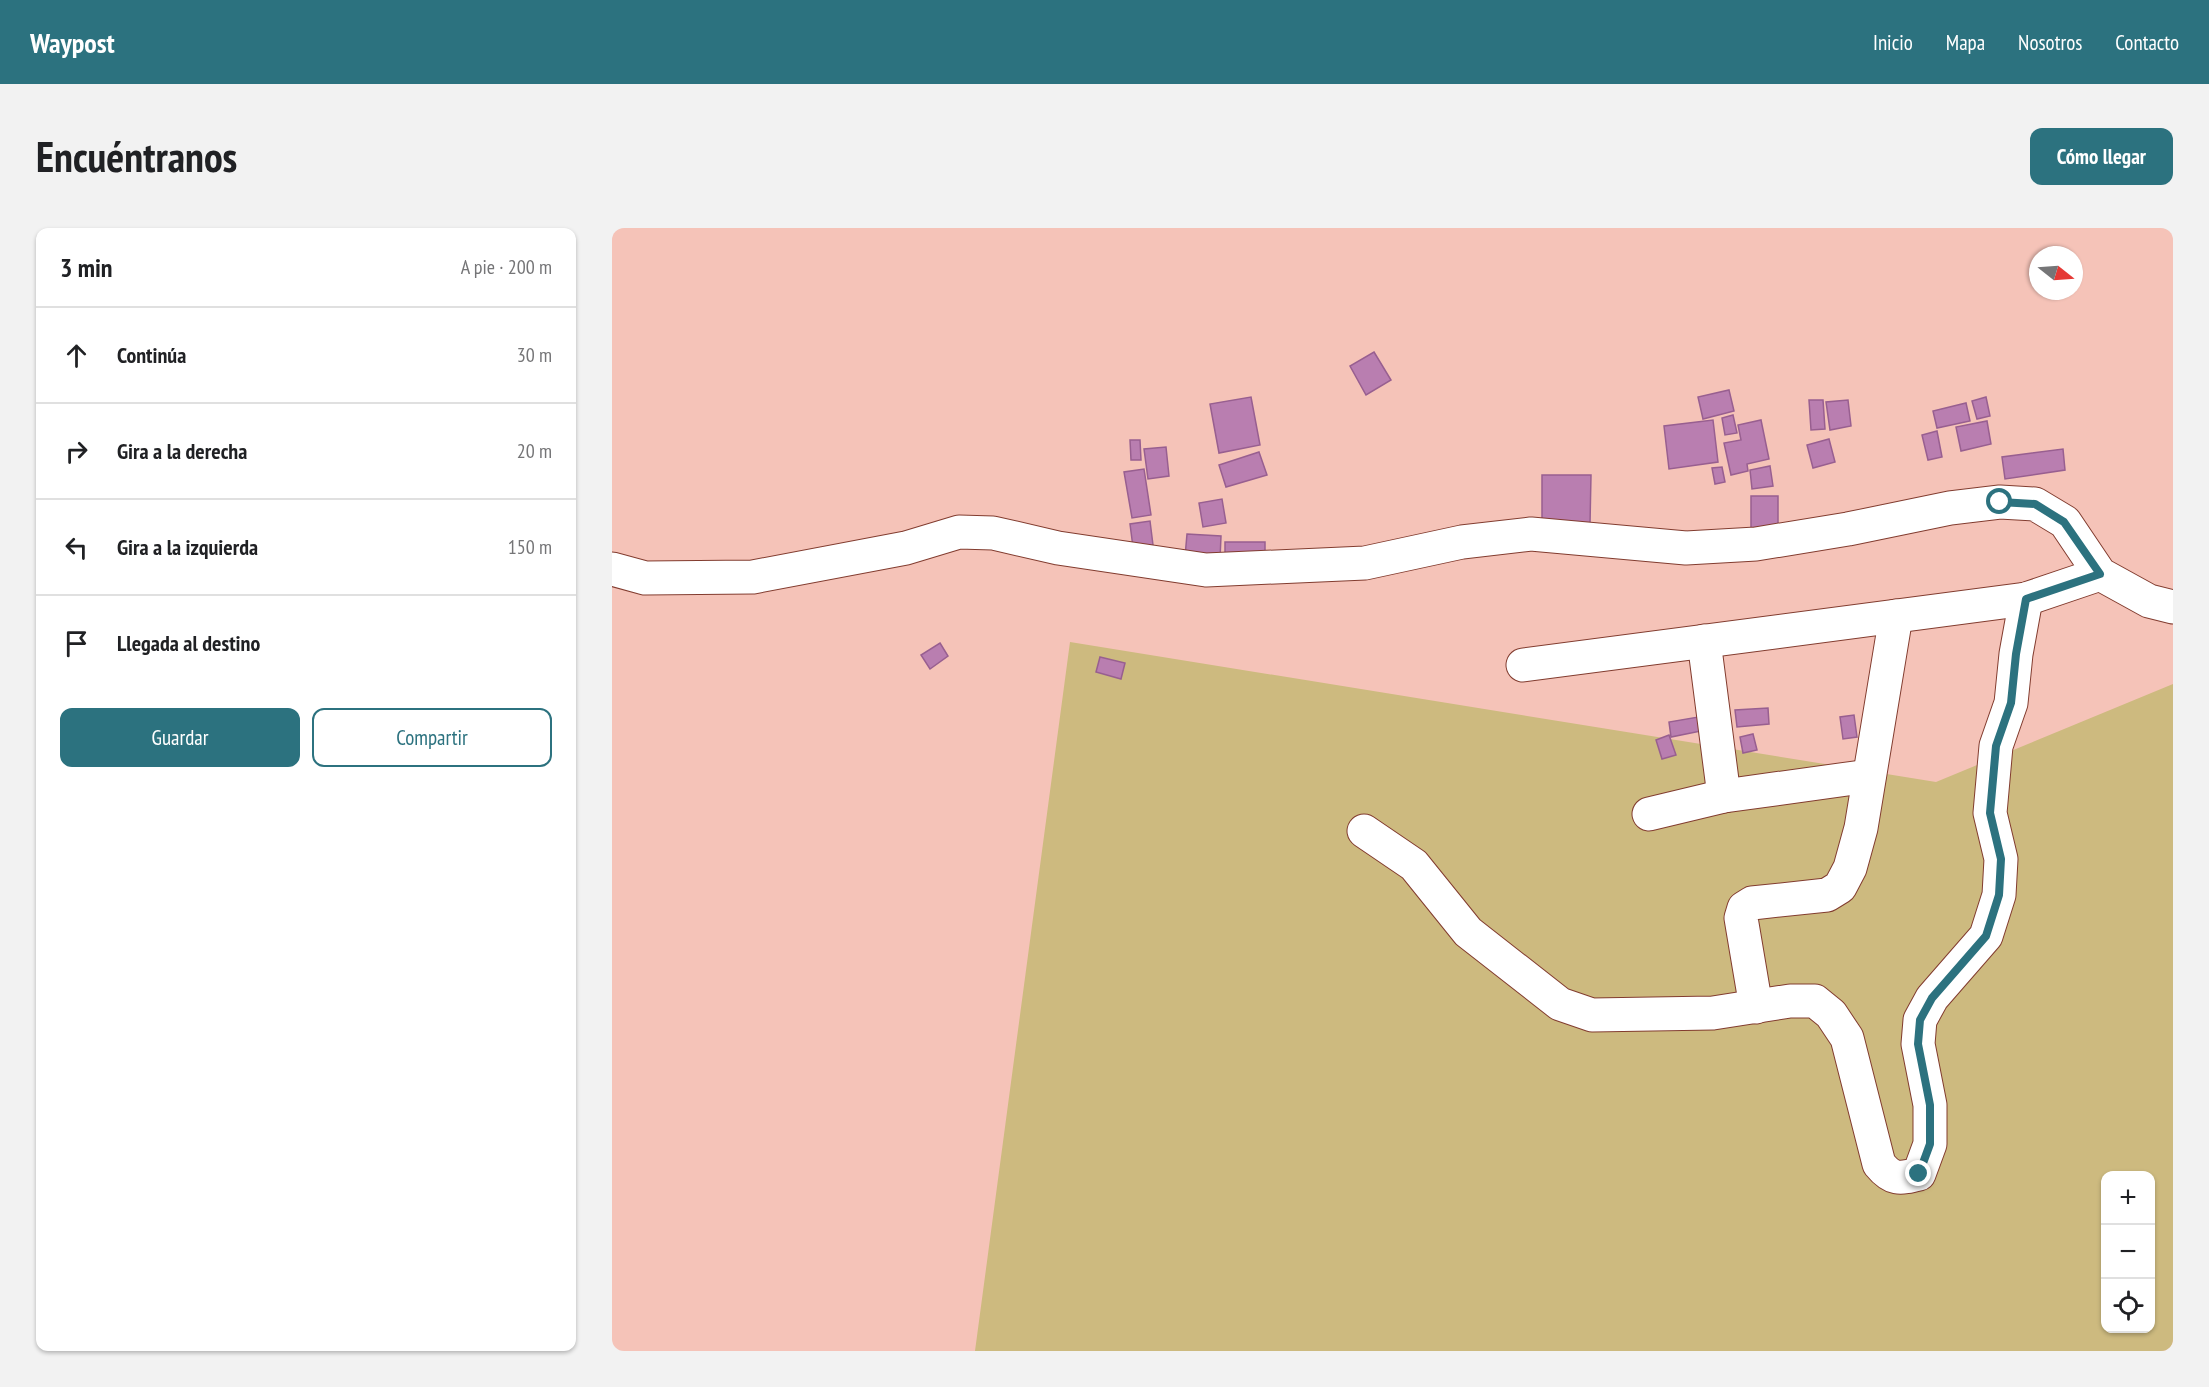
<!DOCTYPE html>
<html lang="es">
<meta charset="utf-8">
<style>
:root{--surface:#fff;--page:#f2f2f2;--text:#202124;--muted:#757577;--line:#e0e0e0;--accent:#2c727f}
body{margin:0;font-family:"PT Sans Narrow",sans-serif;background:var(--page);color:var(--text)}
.controls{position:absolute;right:18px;bottom:18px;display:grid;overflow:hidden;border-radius:12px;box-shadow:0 2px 4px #0004}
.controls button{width:54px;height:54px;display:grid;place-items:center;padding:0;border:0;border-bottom:2px solid var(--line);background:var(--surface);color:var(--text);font:30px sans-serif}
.compass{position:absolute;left:1417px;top:18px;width:54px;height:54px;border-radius:50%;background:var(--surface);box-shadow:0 2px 4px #0004;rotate:107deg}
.stop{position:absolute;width:18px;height:18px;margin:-14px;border:4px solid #2c727f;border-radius:50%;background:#fff}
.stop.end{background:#2c727f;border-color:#fff;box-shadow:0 2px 6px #0008}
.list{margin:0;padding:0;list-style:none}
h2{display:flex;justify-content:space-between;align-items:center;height:78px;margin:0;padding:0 24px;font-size:26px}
h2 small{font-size:20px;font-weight:400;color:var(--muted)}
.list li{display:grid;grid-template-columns:39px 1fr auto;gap:18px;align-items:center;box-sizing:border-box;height:96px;padding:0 24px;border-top:2px solid var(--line)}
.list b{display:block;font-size:22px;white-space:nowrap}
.list em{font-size:20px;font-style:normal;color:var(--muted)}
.actions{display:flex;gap:12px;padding:18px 24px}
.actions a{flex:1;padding:14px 0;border:2px solid var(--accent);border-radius:12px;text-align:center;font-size:21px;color:var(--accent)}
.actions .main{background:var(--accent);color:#fff}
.icon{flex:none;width:33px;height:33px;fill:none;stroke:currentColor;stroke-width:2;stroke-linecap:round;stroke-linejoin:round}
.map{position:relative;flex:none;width:1561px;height:1123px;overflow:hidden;border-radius:12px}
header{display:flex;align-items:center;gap:36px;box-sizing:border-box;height:84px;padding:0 30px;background:var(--accent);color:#fff}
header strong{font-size:28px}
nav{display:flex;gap:33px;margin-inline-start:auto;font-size:21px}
.intro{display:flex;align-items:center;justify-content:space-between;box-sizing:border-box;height:144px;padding:0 36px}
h1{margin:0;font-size:42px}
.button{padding:15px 27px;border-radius:12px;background:var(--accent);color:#fff;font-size:21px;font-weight:700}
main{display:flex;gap:36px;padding:0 36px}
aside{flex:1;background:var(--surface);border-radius:12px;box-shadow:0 2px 4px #0004}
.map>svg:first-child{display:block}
.green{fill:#cdba7f;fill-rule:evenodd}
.building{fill:#b97eb0;stroke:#985f90;stroke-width:1.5}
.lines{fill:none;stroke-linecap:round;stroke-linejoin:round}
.minor-casing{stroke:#823c2f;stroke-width:35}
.major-casing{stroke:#823c2f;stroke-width:35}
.minor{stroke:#fff;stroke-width:33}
.major{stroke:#fff;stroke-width:33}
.route{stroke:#2c727f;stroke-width:8}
</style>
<header>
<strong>Waypost</strong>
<nav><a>Inicio</a><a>Mapa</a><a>Nosotros</a><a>Contacto</a></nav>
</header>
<div class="intro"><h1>Encuéntranos</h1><a class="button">Cómo llegar</a></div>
<main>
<aside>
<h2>3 min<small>A pie · 200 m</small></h2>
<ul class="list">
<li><svg class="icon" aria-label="ahead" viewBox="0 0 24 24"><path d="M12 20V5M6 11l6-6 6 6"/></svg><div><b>Continúa</b></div><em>30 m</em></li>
<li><svg class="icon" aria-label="right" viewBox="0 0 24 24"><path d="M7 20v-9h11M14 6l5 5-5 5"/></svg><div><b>Gira a la derecha</b></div><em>20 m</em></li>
<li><svg class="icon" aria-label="left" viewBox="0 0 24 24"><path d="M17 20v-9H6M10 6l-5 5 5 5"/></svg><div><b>Gira a la izquierda</b></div><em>150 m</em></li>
<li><svg class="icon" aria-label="arrive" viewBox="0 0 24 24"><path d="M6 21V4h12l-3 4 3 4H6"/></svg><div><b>Llegada al destino</b></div></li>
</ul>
<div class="actions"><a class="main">Guardar</a><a>Compartir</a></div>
</aside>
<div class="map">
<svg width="1561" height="1123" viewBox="0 0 1561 1123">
<rect width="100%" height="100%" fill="#f5c3b8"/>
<!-- green -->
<path class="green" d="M 458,414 L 1324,554 L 1561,456 L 1561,1123 L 363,1123 ZM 1494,948 L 1538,948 L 1538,1100 L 1494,1100 Z"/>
<!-- building -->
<g class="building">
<path d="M 762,124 L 779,152 L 754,167 L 738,138 Z"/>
<path d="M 1117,162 L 1122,183 L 1091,191 L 1086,169 Z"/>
<path d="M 639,169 L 648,217 L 607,225 L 598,176 Z"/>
<path d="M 1374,169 L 1378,188 L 1365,191 L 1360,173 Z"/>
<path d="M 1197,172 L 1211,172 L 1213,201 L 1199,202 Z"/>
<path d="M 1236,172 L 1239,198 L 1218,202 L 1214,174 Z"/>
<path d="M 1354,175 L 1358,193 L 1325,200 L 1321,183 Z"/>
<path d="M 1121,187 L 1125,205 L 1113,207 L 1110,190 Z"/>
<path d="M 1101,192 L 1106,234 L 1057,241 L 1052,198 Z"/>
<path d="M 1149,192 L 1157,231 L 1135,236 L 1136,243 L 1119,247 L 1112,215 L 1129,212 L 1126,197 Z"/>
<path d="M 1375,193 L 1379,216 L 1349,223 L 1344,199 Z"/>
<path d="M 1325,203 L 1330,229 L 1316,232 L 1310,207 Z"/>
<path d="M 1217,211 L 1223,234 L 1201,240 L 1195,217 Z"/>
<path d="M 518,212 L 528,212 L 529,232 L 519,232 Z"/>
<path d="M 554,219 L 557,248 L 536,251 L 532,221 Z"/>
<path d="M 1451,221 L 1453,242 L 1393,251 L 1390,229 Z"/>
<path d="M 647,224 L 655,247 L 614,259 L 607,237 Z"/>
<path d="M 1158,238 L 1161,258 L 1140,261 L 1138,242 Z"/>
<path d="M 1110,239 L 1113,254 L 1103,256 L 1100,240 Z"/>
<path d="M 532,241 L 539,287 L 520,290 L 512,244 Z"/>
<path d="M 930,247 L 979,247 L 978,296 L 930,296 Z"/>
<rect x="1139" y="268" width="27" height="33"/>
<path d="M 610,271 L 614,295 L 591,299 L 587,275 Z"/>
<path d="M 538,293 L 542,325 L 522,327 L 518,296 Z"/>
<path d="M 575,306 L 609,308 L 608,331 L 573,329 Z"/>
<rect x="613" y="314" width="40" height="15"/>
<path d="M 328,415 L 336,428 L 318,441 L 309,427 Z"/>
<path d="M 488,429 L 513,435 L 509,451 L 484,444 Z"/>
<path d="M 1156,480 L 1157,496 L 1125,499 L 1123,482 Z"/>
<path d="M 1242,487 L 1245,509 L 1231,511 L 1228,489 Z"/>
<path d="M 1092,488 L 1094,502 L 1059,509 L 1057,494 Z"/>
<path d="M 1141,506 L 1145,522 L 1131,525 L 1128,509 Z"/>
<path d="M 1057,507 L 1064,527 L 1050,531 L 1044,512 Z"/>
</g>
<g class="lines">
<!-- minor casing -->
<g class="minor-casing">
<g id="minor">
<path d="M 1092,413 L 1112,568"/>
<path d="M 911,437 L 1414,371 L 1488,346"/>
<path d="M 1037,586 L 1112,568 L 1257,548"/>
<path d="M 752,603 L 802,637 L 856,704 L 948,776 L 980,787 L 1101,785 L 1178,773 L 1203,773 L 1219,786 L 1235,810 L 1267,936 C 1280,952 1287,951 1307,946 L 1318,916 L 1318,877 L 1306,816 L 1308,792 L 1320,770 L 1374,708 L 1387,667 L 1389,631 L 1378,585 L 1384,518 L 1399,475 L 1404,426 L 1414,371"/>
<path d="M 1144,779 L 1129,690 L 1132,680 L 1140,675 L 1215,667 L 1228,659 L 1238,640 L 1249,600 L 1284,388"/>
</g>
</g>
<!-- major casing -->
<g class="major-casing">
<path id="major" d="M 0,341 L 33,350 L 141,349 L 294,320 L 347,304 L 381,305 L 446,320 L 594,342 L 753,335 L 850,314 L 919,306 L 1074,320 L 1144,316 L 1236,301 L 1338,280 L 1388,274 L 1423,276 L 1453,294 L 1488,346 L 1537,373 L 1561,379"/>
</g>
<!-- minor -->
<use href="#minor" class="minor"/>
<!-- major -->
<use href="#major" class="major"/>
</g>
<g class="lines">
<!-- route -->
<path class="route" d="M 1307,946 L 1318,916 L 1318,877 L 1306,816 L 1308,792 L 1320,770 L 1374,708 L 1387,667 L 1389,631 L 1378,585 L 1384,518 L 1399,475 L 1404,426 L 1414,371 L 1488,346 L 1452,294 L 1423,276 L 1388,274"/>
</g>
</svg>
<div class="controls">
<button>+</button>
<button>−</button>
<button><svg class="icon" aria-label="locate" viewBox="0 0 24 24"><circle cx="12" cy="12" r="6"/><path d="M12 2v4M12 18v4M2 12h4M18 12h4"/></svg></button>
</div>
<svg class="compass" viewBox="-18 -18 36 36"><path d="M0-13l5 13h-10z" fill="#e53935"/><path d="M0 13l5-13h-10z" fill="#757577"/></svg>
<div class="stop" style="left:1388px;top:274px"></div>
<div class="stop end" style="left:1307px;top:946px"></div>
</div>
</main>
